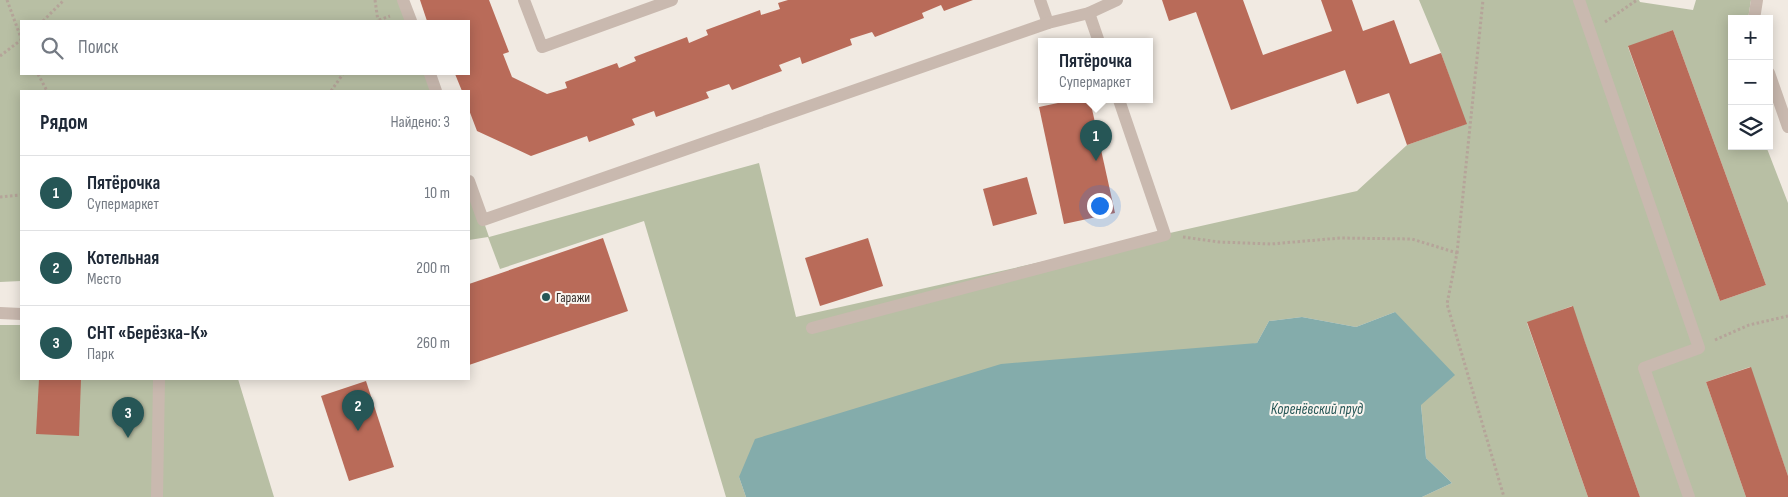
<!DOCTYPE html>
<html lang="ru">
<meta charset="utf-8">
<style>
:root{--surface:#fff;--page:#f6f6f7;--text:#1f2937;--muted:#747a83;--line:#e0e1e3;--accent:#265656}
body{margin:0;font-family:"Sofia Sans Condensed",sans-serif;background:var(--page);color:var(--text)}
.controls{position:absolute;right:15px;top:15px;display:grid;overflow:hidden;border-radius:0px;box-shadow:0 2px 12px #0003}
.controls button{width:45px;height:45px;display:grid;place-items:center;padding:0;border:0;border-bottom:1px solid var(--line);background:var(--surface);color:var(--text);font:25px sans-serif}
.you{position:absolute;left:1099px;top:205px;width:18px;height:18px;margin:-12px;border:4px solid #fff;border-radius:50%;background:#1a73e8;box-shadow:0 0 0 8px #1a73e833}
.badge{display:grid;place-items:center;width:32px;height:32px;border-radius:50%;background:var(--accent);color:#fff;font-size:16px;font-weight:700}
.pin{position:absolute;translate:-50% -41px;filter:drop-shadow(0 1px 2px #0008)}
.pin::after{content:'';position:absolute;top:26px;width:18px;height:15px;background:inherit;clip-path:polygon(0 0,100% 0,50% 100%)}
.popup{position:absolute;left:1038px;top:38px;width:115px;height:65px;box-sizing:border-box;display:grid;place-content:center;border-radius:0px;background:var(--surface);filter:drop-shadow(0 1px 4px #0005);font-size:16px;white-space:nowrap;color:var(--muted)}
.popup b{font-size:19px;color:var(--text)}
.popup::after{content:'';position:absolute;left:50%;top:100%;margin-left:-10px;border:10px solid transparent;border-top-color:var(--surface)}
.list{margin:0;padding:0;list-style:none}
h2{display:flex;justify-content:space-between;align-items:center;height:65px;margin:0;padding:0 20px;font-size:21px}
h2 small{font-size:16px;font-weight:400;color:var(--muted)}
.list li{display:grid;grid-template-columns:32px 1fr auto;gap:15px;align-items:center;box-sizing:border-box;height:75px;padding:0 20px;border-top:1px solid var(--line)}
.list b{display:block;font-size:19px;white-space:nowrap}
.list p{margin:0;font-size:16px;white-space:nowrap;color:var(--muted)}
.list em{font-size:16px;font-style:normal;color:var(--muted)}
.icon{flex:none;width:28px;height:28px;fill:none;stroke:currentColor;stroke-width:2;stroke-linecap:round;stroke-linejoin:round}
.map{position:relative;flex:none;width:1788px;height:497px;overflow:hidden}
.search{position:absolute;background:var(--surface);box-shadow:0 2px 12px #0003;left:20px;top:20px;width:450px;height:55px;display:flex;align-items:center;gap:12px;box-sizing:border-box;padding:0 18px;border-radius:0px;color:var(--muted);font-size:19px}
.panel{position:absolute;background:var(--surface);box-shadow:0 2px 12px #0003;left:20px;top:90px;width:450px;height:290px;border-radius:0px}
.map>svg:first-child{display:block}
.green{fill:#b8bfa4;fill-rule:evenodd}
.water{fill:#84acab}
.building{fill:#b96b59}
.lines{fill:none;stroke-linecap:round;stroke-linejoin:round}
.path{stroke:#b5a499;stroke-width:3;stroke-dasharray:2.5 2.5;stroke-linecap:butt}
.service{stroke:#c9b9af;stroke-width:12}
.minor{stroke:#c9b9af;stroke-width:12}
.poi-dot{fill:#265656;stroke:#f9f4ef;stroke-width:2}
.labels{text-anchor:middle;stroke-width:4;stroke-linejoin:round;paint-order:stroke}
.poi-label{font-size:14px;fill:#39302c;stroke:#f9f4ef;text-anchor:start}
.water-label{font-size:15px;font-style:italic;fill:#265656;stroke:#f9f4ef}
</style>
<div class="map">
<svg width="1788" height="497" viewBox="0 0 1788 497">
<rect width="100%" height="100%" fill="#f1eae2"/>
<!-- green -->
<g class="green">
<path d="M 0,0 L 408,0 L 415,21 L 21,21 L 21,74 L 433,74 L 439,91 L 21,91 L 21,281 L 0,282 Z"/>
<path d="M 1419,0 L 1639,0 L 1640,2 L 1693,10 L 1696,0 L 1751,0 L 1748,19 L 1732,19 L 1732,146 L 1766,146 L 1788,203 L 1788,476 L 1750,367 L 1706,382 L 1746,497 L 1640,497 L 1572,306 L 1527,323 L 1588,497 L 1422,497 L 1452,483 L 1426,458 L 1421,405 L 1395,312 L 1356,327 L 1302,317 L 1269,321 L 1257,343 L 739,477 L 746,497 L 726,497 L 644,221 L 500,269 L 488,237 L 469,240 L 469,179 L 489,237 L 759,163 L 796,317 L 1357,191 L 1407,145 L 1466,124 L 1441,53 ZM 1673,30 L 1766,285 L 1720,301 L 1628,47 Z"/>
<path d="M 0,325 L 21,325 L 21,379 L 238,379 L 274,497 L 0,497 Z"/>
</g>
<!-- water -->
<path class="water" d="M 1395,312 L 1455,375 L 1421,405 L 1426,458 L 1452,483 L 1422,497 L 746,497 L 739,477 L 755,439 L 1001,364 L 1257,343 L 1269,321 L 1302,317 L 1356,327 Z"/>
<!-- building -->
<g class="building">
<path d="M 420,0 L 489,0 L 509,52 L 503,54 L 512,77 L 547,94 L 567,88 L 565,82 L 617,63 L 619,68 L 636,61 L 634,57 L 687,37 L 689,43 L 708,35 L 706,30 L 760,10 L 761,15 L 780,9 L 778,3 L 788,0 L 973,0 L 944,11 L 941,5 L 922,13 L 924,18 L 875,37 L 872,32 L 850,39 L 852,45 L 802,64 L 800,57 L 779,65 L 782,71 L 732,90 L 729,84 L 718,88 L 706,92 L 709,98 L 656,117 L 654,111 L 632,119 L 635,125 L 589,142 L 587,136 L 531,156 L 477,131 L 469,110 L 469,91 L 462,91 L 455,74 L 469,74 L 469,21 L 427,21 Z"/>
<path d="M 1162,0 L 1243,0 L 1263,55 L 1332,31 L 1321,0 L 1352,0 L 1363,31 L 1394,20 L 1410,64 L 1441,53 L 1467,124 L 1407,145 L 1389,93 L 1357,104 L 1345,70 L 1231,110 L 1196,12 L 1169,21 Z"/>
<path d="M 1673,30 L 1766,285 L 1720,301 L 1628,46 Z"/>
<path d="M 1072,100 L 1090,100 L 1115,213 L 1064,224 L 1039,107 Z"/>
<path d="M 1027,177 L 1037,214 L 993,226 L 983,189 Z"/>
<path d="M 603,238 L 628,311 L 469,365 L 469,284 Z"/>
<path d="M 868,238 L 883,286 L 820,306 L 805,258 Z"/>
<path d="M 1573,306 L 1585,342 L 1640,497 L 1588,497 L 1527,322 Z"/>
<path d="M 1751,367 L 1788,476 L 1788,497 L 1746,497 L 1706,382 Z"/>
<path d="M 39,379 L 81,379 L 79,436 L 36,434 Z"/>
<path d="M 366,381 L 394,467 L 349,481 L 321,396 Z"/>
</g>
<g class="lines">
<!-- path -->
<g class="path">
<path d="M 7,0 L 21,38"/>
<path d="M 375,0 L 378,21"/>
<path d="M 379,20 L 390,16"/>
<path d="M 43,21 L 64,0"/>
<path d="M 1605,22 L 1637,0"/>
<path d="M 0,56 L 21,40"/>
<path d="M 38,74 L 47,91"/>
<path d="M 331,91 L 343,74"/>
<path d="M 0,197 L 21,195"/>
<path d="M 1183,237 L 1219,242 L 1271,244 L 1340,238 L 1412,239 L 1457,253 L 1447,304 L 1504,497"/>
<path d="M 1457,253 L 1483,0"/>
<path d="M 1715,340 L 1749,325 L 1788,316"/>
</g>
<!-- service -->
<g class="service">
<path d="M 403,0 L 411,21"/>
<path d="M 524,0 L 542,47 L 672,0"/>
<path d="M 1040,0 L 1048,23"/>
<path d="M 1579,0 L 1699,348 L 1644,368 L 1689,497"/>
<path d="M 1089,13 L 1099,42"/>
<path d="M 1754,19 L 1757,0"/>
<path d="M 1769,73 L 1788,127"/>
<path d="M 430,74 L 436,91"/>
<path d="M 469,181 L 483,220 L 1048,23 L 1089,13 L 1117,0"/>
<path d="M 812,328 L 1165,235 L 1119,100"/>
</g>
<!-- minor -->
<g class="minor">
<path d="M 0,313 L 21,314"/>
<path d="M 157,497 L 159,379"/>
</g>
</g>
<!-- markers -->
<circle class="poi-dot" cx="546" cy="297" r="5"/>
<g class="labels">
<!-- poi labels -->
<g class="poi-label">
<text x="556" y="302">Гаражи</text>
</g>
<!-- water labels -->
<g class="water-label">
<text x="1317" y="414">Коренёвский пруд</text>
</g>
</g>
</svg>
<div class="controls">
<button>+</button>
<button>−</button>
<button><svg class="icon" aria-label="layers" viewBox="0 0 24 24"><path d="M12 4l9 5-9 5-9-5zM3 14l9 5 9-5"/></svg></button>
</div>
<div class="you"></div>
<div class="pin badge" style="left:1096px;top:161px">1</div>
<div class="popup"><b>Пятёрочка</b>Супермаркет</div>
<div class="pin badge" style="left:358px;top:431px">2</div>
<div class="pin badge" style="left:128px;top:438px">3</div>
<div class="search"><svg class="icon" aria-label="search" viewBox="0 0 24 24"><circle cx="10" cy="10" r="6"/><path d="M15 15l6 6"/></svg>Поиск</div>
<section class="panel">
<h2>Рядом<small>Найдено: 3</small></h2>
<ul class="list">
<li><span class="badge">1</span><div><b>Пятёрочка</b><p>Супермаркет</p></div><em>10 m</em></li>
<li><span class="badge">2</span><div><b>Котельная</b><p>Место</p></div><em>200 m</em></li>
<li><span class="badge">3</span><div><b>СНТ «Берёзка-К»</b><p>Парк</p></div><em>260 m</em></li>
</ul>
</section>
</div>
